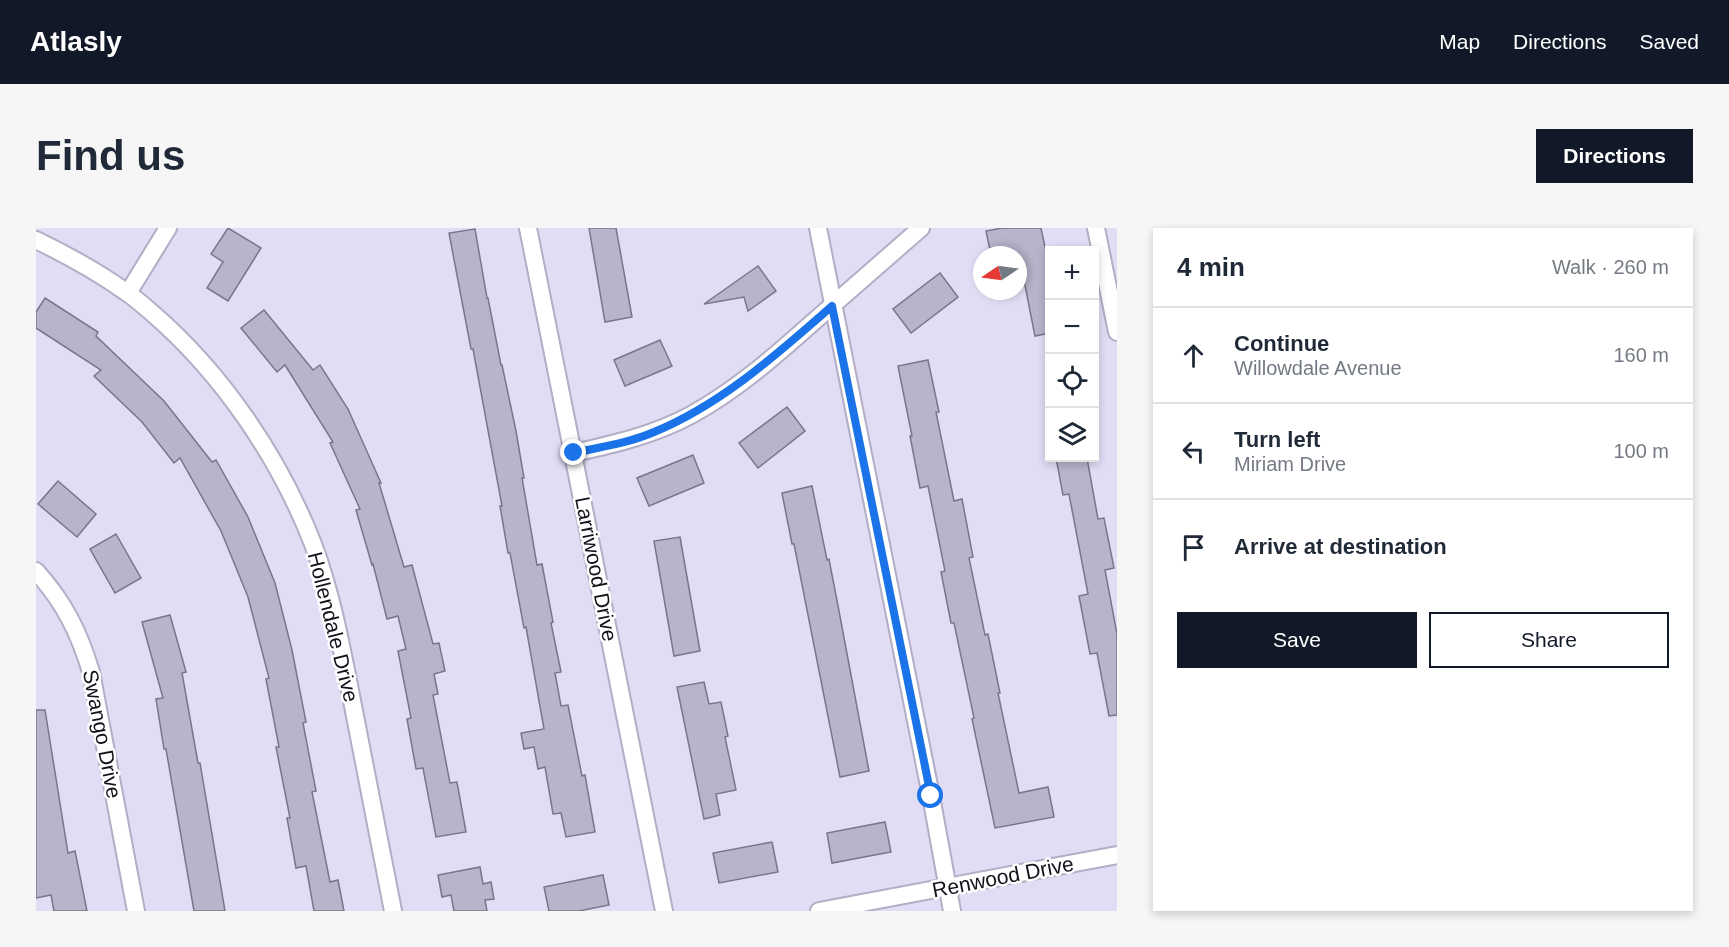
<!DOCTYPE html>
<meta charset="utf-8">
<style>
:root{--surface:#fff;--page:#f6f6f7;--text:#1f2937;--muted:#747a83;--line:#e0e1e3;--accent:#111827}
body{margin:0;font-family:Helvetica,sans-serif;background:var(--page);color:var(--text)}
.controls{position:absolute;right:18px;top:18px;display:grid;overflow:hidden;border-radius:0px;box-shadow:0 3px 9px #0003}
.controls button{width:54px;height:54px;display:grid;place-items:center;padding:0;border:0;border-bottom:2px solid var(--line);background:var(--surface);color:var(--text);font:30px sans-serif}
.compass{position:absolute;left:937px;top:18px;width:54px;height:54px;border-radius:50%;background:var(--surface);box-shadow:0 3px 9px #0003;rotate:257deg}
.stop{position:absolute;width:18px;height:18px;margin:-14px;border:4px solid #1a73e8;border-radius:50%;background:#fff}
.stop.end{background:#1a73e8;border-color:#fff;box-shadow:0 2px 6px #0008}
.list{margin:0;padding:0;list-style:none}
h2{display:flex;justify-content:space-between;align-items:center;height:78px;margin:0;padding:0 24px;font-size:26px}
h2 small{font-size:20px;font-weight:400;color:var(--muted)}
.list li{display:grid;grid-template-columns:39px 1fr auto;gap:18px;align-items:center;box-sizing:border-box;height:96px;padding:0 24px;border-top:2px solid var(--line)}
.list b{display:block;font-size:22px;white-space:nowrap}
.list p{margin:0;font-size:20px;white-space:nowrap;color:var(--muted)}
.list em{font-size:20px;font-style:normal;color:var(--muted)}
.actions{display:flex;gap:12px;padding:18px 24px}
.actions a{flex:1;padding:14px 0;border:2px solid var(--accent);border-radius:0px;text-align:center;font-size:21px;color:var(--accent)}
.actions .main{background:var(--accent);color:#fff}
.icon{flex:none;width:33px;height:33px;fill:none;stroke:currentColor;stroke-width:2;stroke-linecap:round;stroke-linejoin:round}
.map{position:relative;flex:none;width:1081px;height:683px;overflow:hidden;border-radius:0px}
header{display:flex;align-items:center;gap:36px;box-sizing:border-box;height:84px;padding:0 30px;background:var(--accent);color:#fff}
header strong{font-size:28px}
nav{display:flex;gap:33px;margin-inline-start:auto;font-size:21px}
.intro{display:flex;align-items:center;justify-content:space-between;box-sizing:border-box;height:144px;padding:0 36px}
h1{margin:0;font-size:42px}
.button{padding:15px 27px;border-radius:0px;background:var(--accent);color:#fff;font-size:21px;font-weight:700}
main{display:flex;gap:36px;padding:0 36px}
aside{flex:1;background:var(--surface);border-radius:0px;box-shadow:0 3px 9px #0003}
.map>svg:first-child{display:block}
.building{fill:#b8b4cb;stroke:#7a758b;stroke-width:1.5}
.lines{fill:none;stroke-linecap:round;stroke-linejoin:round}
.minor-casing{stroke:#b3aec6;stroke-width:20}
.minor{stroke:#fff;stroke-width:16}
.route{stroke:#1a73e8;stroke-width:8}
.labels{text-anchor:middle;stroke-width:5;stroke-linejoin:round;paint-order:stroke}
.street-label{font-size:21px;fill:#14121a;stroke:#fff}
</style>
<header>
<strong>Atlasly</strong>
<nav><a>Map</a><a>Directions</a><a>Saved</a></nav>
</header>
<div class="intro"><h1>Find us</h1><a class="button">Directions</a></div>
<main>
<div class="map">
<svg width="1081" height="683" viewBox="0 0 1081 683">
<rect width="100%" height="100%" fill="#e1ddf5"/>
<!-- building -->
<g class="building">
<path d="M 192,0 L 225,20 L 192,73 L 171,60 L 187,34 L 175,26 Z"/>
<path d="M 553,0 L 580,0 L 596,89 L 569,94 Z"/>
<path d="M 966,0 L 1005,0 L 1014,43 L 1014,105 L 999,108 L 983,27 L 955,27 L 950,3 Z"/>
<path d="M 439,1 L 451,70 L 452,70 L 465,137 L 466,137 L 480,203 L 488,250 L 486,250 L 501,337 L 506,336 L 517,394 L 515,395 L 525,444 L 519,445 L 525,478 L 532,477 L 546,548 L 549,547 L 559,604 L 530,609 L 525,585 L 517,586 L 509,539 L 502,541 L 498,519 L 488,521 L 485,505 L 508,501 L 490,399 L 488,400 L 474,325 L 472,325 L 464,278 L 466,278 L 437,121 L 435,121 L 413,5 Z"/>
<path d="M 722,38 L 740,63 L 712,83 L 708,69 L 668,76 Z"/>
<path d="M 904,45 L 922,69 L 875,105 L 857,81 Z"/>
<path d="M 9,70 L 62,104 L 60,108 L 128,173 L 176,234 L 180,232 L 212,289 L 239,355 L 256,422 L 270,494 L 267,495 L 280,563 L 276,564 L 294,654 L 302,652 L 308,683 L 278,683 L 270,638 L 260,640 L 251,590 L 254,590 L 240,519 L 243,519 L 230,451 L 233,450 L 212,369 L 185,303 L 144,230 L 138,235 L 106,194 L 58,148 L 65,142 L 0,100 L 0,84 Z"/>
<path d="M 228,82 L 277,142 L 284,137 L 312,181 L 345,255 L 343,255 L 368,339 L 376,337 L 397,416 L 403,415 L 409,443 L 398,446 L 402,466 L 397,467 L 414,555 L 421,554 L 430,604 L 400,609 L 387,540 L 380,541 L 371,491 L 375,490 L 362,423 L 370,421 L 362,388 L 351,391 L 337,336 L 336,337 L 320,282 L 324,281 L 294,215 L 297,214 L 249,137 L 241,144 L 205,100 Z"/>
<path d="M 624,112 L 636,138 L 589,158 L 578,132 Z"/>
<path d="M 892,132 L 903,184 L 900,184 L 918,273 L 926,271 L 937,329 L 933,330 L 949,407 L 952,406 L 964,465 L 962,465 L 983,565 L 1012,559 L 1018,589 L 959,600 L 936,491 L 938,490 L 918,395 L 915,395 L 905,344 L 909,343 L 892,258 L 884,260 L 874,208 L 876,208 L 862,138 Z"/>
<path d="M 751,179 L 769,203 L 722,240 L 703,215 Z"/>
<path d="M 657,227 L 668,255 L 613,278 L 601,250 Z"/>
<path d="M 1020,230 L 1051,230 L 1062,291 L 1068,290 L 1078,340 L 1069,342 L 1081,406 L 1081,487 L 1073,488 L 1061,425 L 1054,426 L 1043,368 L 1052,366 L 1033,266 L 1027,267 Z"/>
<path d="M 22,253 L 60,286 L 41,309 L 2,276 Z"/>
<path d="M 776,258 L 791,332 L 793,331 L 803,383 L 833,543 L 804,549 L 758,316 L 756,316 L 746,265 Z"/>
<path d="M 80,306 L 105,350 L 79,365 L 54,321 Z"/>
<path d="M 644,309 L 664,423 L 638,428 L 618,313 Z"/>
<path d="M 134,387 L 150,444 L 146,445 L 162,535 L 164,535 L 189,683 L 158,683 L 130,521 L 128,521 L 120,471 L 127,470 L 106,394 Z"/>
<path d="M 668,454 L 673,476 L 685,474 L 692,508 L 689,509 L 700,562 L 680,566 L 684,587 L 668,591 L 641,459 Z"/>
<path d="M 0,482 L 9,482 L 32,625 L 39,623 L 51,683 L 18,683 L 15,667 L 0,670 Z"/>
<path d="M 849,594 L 855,624 L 796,635 L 791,605 Z"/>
<path d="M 736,614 L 742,644 L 683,655 L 677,625 Z"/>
<path d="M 444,639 L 447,656 L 455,654 L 458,671 L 449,672 L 451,683 L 418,683 L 415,667 L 406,669 L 402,647 Z"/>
<path d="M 567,647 L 573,677 L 543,683 L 513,683 L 508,659 Z"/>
</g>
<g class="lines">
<!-- minor casing -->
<g class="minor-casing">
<g id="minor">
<path d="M 492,0 L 628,683"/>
<path d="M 782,0 L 895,568 L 916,683"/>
<path d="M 1060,0 L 1081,104"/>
<path d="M 0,12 C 31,27 62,44 90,64 C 99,70 107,77 115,84 C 186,145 243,229 277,316 C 297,369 307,427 318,483 C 331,550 344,616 357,683"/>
<path d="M 92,65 L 132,0"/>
<path d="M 538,225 C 578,216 618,207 655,187 C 699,163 738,129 775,96 C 812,64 848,32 885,0"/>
<path d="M 0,343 C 28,374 43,404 55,444 L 100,683"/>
<path d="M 783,683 C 882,665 981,645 1081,627"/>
</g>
</g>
<!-- minor -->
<use href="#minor" class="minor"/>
</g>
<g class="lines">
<!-- route -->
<path class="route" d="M 538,225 C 564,219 593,215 618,204 C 686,176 741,126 796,78 L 895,568"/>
</g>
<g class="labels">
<!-- street labels -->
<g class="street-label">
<text transform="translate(560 341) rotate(79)" y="7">Larriwood Drive</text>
<text transform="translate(297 399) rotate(76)" y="7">Hollendale Drive</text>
<text transform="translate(66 506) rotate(79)" y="7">Swango Drive</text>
<text transform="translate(967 649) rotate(-11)" y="7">Renwood Drive</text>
</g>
</g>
</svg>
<div class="controls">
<button>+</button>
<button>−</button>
<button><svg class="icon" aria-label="locate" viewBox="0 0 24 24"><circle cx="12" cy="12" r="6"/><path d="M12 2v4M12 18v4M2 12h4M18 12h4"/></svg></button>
<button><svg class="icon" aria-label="layers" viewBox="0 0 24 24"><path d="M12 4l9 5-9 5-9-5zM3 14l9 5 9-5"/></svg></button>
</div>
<svg class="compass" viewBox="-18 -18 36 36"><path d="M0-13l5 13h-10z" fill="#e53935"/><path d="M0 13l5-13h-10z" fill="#747a83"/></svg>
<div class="stop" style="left:895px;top:568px"></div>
<div class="stop end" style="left:538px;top:225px"></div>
</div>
<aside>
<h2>4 min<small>Walk · 260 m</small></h2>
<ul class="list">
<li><svg class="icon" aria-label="ahead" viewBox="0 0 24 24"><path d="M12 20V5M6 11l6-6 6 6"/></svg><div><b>Continue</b><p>Willowdale Avenue</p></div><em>160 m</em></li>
<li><svg class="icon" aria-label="left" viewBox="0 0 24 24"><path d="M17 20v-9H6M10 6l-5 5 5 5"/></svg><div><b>Turn left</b><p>Miriam Drive</p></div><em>100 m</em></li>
<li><svg class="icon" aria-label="arrive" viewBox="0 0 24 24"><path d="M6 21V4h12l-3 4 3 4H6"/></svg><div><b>Arrive at destination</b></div></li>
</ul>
<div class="actions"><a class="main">Save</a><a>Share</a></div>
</aside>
</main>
